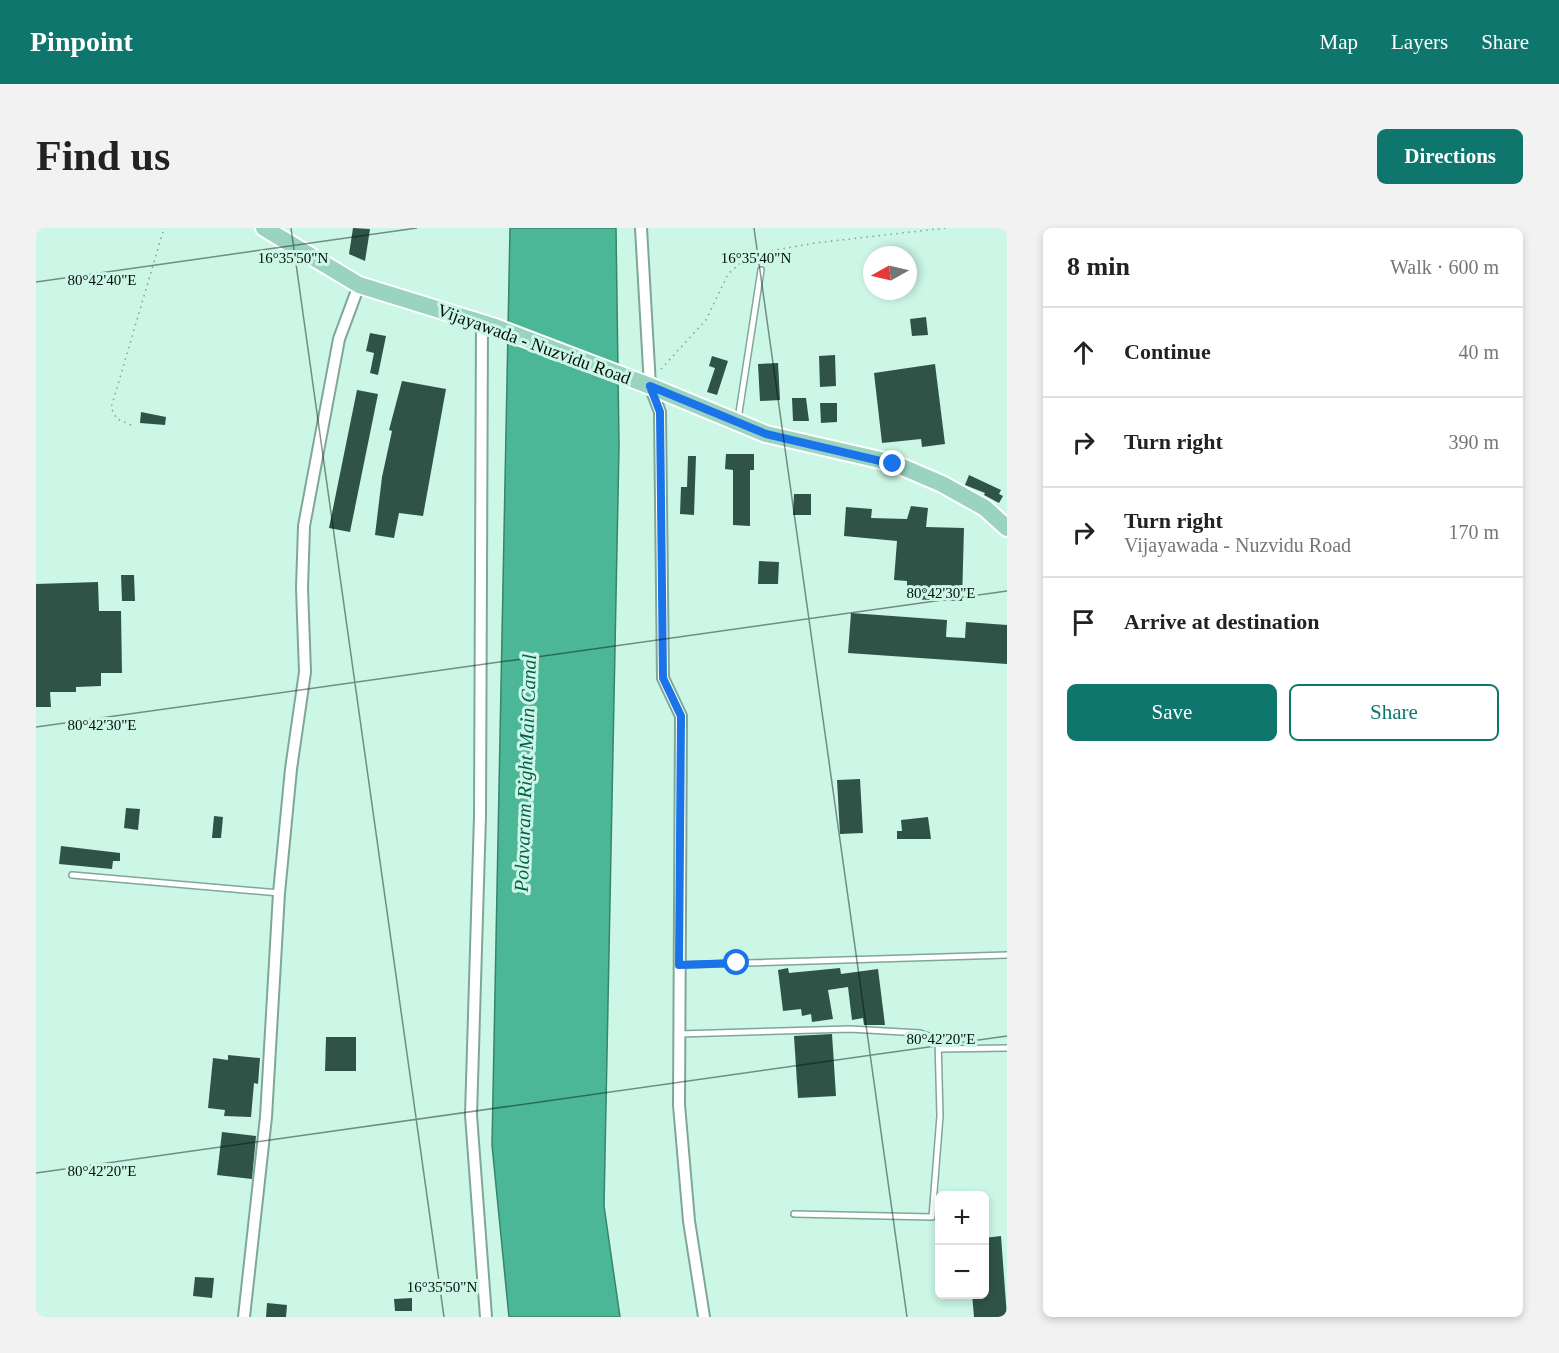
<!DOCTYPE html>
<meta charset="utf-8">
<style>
:root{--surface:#fff;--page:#f2f2f2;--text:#222;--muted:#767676;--line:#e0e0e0;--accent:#0f766e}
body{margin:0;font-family:"Times New Roman",serif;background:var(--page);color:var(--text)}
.controls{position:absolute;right:18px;bottom:18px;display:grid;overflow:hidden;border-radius:9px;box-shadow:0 3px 9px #0003}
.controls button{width:54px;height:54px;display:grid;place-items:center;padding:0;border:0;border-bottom:2px solid var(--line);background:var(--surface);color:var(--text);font:30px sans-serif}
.compass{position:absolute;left:827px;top:18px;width:54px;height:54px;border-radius:50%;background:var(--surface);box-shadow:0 3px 9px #0003;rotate:262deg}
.stop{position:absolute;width:18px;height:18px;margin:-14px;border:4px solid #1a73e8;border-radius:50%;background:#fff}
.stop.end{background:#1a73e8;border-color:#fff;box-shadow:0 2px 6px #0008}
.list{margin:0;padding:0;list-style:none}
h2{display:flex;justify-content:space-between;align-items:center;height:78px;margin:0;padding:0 24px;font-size:26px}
h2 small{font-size:20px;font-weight:400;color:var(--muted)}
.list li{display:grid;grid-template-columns:39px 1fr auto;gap:18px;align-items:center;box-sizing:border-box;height:90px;padding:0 24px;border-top:2px solid var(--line)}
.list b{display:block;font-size:22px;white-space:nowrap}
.list p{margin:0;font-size:20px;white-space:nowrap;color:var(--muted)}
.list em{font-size:20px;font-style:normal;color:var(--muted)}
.actions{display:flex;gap:12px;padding:18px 24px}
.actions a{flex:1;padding:14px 0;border:2px solid var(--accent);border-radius:9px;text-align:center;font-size:21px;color:var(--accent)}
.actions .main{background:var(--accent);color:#fff}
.icon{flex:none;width:33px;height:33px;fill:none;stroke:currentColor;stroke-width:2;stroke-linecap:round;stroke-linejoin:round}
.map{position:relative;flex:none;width:971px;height:1089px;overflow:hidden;border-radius:9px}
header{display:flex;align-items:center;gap:36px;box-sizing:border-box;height:84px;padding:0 30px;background:var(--accent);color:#fff}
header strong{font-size:28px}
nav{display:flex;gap:33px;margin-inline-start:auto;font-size:21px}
.intro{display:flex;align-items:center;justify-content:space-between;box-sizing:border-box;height:144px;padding:0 36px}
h1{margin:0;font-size:42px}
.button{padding:15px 27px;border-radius:9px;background:var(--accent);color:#fff;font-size:21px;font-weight:700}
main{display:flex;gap:36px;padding:0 36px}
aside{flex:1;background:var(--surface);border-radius:9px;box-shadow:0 3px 9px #0003}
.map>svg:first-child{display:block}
.water{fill:#4cb796;stroke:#36856c;stroke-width:1.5}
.building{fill:#2f5447}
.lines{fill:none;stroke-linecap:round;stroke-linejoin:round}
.service-casing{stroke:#7fa798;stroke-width:8}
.minor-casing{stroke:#7fa798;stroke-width:14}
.primary-casing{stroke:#fff;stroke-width:20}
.path{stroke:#82a296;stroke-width:1.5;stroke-dasharray:1.5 4.5;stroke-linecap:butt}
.service{stroke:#fff;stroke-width:5}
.minor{stroke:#fff;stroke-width:10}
.primary{stroke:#9ad4c1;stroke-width:16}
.route{stroke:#1a73e8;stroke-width:8}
.ticks{fill:none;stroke:#03100b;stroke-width:1.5;stroke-opacity:0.45}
.labels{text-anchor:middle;stroke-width:6;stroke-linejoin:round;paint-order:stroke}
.street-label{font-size:18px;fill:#03100b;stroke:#ccf6e6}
.water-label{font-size:20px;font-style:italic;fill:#055f49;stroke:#ccf6e6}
.ticks-label{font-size:15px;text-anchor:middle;fill:#03100b;stroke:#ccf6e6;stroke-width:6;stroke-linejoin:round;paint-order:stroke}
</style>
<header>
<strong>Pinpoint</strong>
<nav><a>Map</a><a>Layers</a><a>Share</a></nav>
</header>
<div class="intro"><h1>Find us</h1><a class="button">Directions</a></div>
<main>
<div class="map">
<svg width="971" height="1089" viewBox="0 0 971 1089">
<rect width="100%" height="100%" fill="#ccf6e6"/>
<!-- water -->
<path class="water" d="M 474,0 L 580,0 L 583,217 L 568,978 L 584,1089 L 473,1089 L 456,917 Z"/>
<!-- building -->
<g class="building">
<path d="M 317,0 L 334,1 L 329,33 L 313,26 Z"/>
<path d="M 890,89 L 892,107 L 876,108 L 874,91 Z"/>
<path d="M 334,105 L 350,108 L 342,147 L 334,145 L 338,125 L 330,123 Z"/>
<path d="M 799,127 L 800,158 L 784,159 L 783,128 Z"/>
<path d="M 676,128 L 692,133 L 681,167 L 671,164 L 679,140 L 673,138 Z"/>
<path d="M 742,135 L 744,172 L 724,173 L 722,136 Z"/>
<path d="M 899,136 L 909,216 L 886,219 L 885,211 L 846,215 L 838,145 Z"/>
<path d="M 366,153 L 410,161 L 387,288 L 363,285 L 358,310 L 339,307 L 346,249 L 356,203 L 353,202 Z"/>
<path d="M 321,162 L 342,166 L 314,304 L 293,300 Z"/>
<path d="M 756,170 L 770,170 L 773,193 L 757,193 Z"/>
<path d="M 784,175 L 801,175 L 801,194 L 785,195 Z"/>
<path d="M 105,184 L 130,189 L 129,197 L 104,195 Z"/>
<path d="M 690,226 L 718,226 L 718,242 L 714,242 L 714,298 L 697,297 L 697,242 L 689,241 Z"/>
<path d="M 652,228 L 660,228 L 658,287 L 644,286 L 645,259 L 651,259 Z"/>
<path d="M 933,247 L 965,262 L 963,266 L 967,268 L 963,275 L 948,267 L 949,265 L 929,257 Z"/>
<path d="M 758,266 L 775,266 L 775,287 L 757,287 Z"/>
<path d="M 875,278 L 892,280 L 890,299 L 928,300 L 926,373 L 871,371 L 871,353 L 858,352 L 861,313 L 808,308 L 810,279 L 836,281 L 835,290 L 871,291 Z"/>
<path d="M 723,333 L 743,334 L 742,356 L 722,356 Z"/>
<path d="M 85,347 L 98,347 L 99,373 L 86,373 Z"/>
<path d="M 62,354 L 63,383 L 85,383 L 86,445 L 65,445 L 65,458 L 40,459 L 40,464 L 14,464 L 15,479 L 0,479 L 0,356 Z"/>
<path d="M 815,385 L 911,392 L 910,409 L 929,410 L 930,394 L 971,397 L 971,436 L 812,425 Z"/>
<path d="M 824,551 L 827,605 L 804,606 L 801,552 Z"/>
<path d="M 90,580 L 104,581 L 102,602 L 88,600 Z"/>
<path d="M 178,588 L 187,589 L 185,610 L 176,610 Z"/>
<path d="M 892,589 L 895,611 L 861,611 L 861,603 L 866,603 L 865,592 Z"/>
<path d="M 25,618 L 84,625 L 84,633 L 77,633 L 76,641 L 23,636 Z"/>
<path d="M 752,740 L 753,745 L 804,740 L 805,746 L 842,741 L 849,797 L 828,797 L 827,790 L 816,792 L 812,759 L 792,762 L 797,791 L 776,794 L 775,786 L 766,788 L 765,781 L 747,783 L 742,742 Z"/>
<path d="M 796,806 L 800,868 L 762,870 L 758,808 Z"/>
<path d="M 290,809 L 320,809 L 320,843 L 289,843 Z"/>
<path d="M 192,827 L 224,830 L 222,856 L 218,855 L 215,889 L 188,888 L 189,882 L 172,880 L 177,830 L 192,832 Z"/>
<path d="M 186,904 L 220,908 L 216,951 L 181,947 Z"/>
<path d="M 965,1008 L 971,1089 L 938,1089 L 936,1066 L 948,1066 L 948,1010 Z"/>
<path d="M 159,1049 L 178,1050 L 176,1070 L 157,1068 Z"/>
<path d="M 376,1070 L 376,1083 L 359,1083 L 358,1071 Z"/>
<path d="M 231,1075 L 251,1077 L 250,1089 L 230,1089 Z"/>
</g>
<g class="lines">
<!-- service casing -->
<g class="service-casing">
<g id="service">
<path d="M 702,191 L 725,42"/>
<path d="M 36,647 L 243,665"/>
<path d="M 643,737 L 971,727"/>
<path d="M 643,806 L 814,801 L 884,805 L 902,811 L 904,888 L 896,989 L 758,986"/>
<path d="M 904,821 L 971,820"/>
</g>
</g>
<!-- minor casing -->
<g class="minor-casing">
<g id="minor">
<path d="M 605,0 L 614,158 L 624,184 L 627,450 L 645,488 L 643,877 L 653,993 L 668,1089"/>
<path d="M 446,95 L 444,588 L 435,887 L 450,1089"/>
<path d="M 208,1089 L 230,889 L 243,665 L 255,541 L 269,444 L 266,360 L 268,298 L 303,111 L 323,57"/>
</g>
</g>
<!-- primary casing -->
<g class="primary-casing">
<path id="primary" d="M 228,0 L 323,57 L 459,99 L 614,158 L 730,206 L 857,235 L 906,256 L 949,280 L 971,300"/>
</g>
<!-- path -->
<g class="path">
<path d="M 625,141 L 670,92 L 692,46 L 708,32 L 728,24 L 779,15 L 910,0"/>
<path d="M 95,197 L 81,191 L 75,180 L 128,0"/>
</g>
<!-- service -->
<use href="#service" class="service"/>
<!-- minor -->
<use href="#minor" class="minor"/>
<!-- primary -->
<use href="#primary" class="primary"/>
</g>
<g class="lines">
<!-- route -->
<path class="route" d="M 701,735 L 643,737 L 645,488 L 627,450 L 624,184 L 614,158 L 730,206 L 857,236"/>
</g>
<!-- ticks -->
<path class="ticks" d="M 255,0 L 408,1089M 718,0 L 871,1089M 0,54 L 381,0M 0,499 L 971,363M 0,945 L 971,808"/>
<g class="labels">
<!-- street labels -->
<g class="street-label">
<text transform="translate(498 116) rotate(20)" y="6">Vijayawada - Nuzvidu Road</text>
</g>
<!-- water labels -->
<g class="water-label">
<text transform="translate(489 545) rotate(-88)" y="7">Polavaram Right Main Canal</text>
</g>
</g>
<g class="ticks-label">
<text x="257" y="35">16°35'50"N</text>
<text x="720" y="35">16°35'40"N</text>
<text x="66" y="57">80°42'40"E</text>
<text x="905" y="370">80°42'30"E</text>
<text x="66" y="502">80°42'30"E</text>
<text x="905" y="816">80°42'20"E</text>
<text x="66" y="948">80°42'20"E</text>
<text x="406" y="1064">16°35'50"N</text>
</g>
</svg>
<div class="controls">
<button>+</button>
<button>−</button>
</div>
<svg class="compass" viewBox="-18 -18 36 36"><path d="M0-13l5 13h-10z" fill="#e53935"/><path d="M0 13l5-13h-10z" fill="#767676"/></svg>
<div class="stop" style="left:701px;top:735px"></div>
<div class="stop end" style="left:857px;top:236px"></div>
</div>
<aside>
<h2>8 min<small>Walk · 600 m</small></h2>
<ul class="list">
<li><svg class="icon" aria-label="ahead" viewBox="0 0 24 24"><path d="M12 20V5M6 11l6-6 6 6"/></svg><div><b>Continue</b></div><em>40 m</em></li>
<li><svg class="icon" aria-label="right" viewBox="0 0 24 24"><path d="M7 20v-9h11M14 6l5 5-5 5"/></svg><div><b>Turn right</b></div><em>390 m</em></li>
<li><svg class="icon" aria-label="right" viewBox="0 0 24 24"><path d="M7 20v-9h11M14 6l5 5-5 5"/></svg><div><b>Turn right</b><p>Vijayawada - Nuzvidu Road</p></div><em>170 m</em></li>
<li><svg class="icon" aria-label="arrive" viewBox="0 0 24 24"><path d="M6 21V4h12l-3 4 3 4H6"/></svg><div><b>Arrive at destination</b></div></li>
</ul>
<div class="actions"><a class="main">Save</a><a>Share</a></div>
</aside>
</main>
